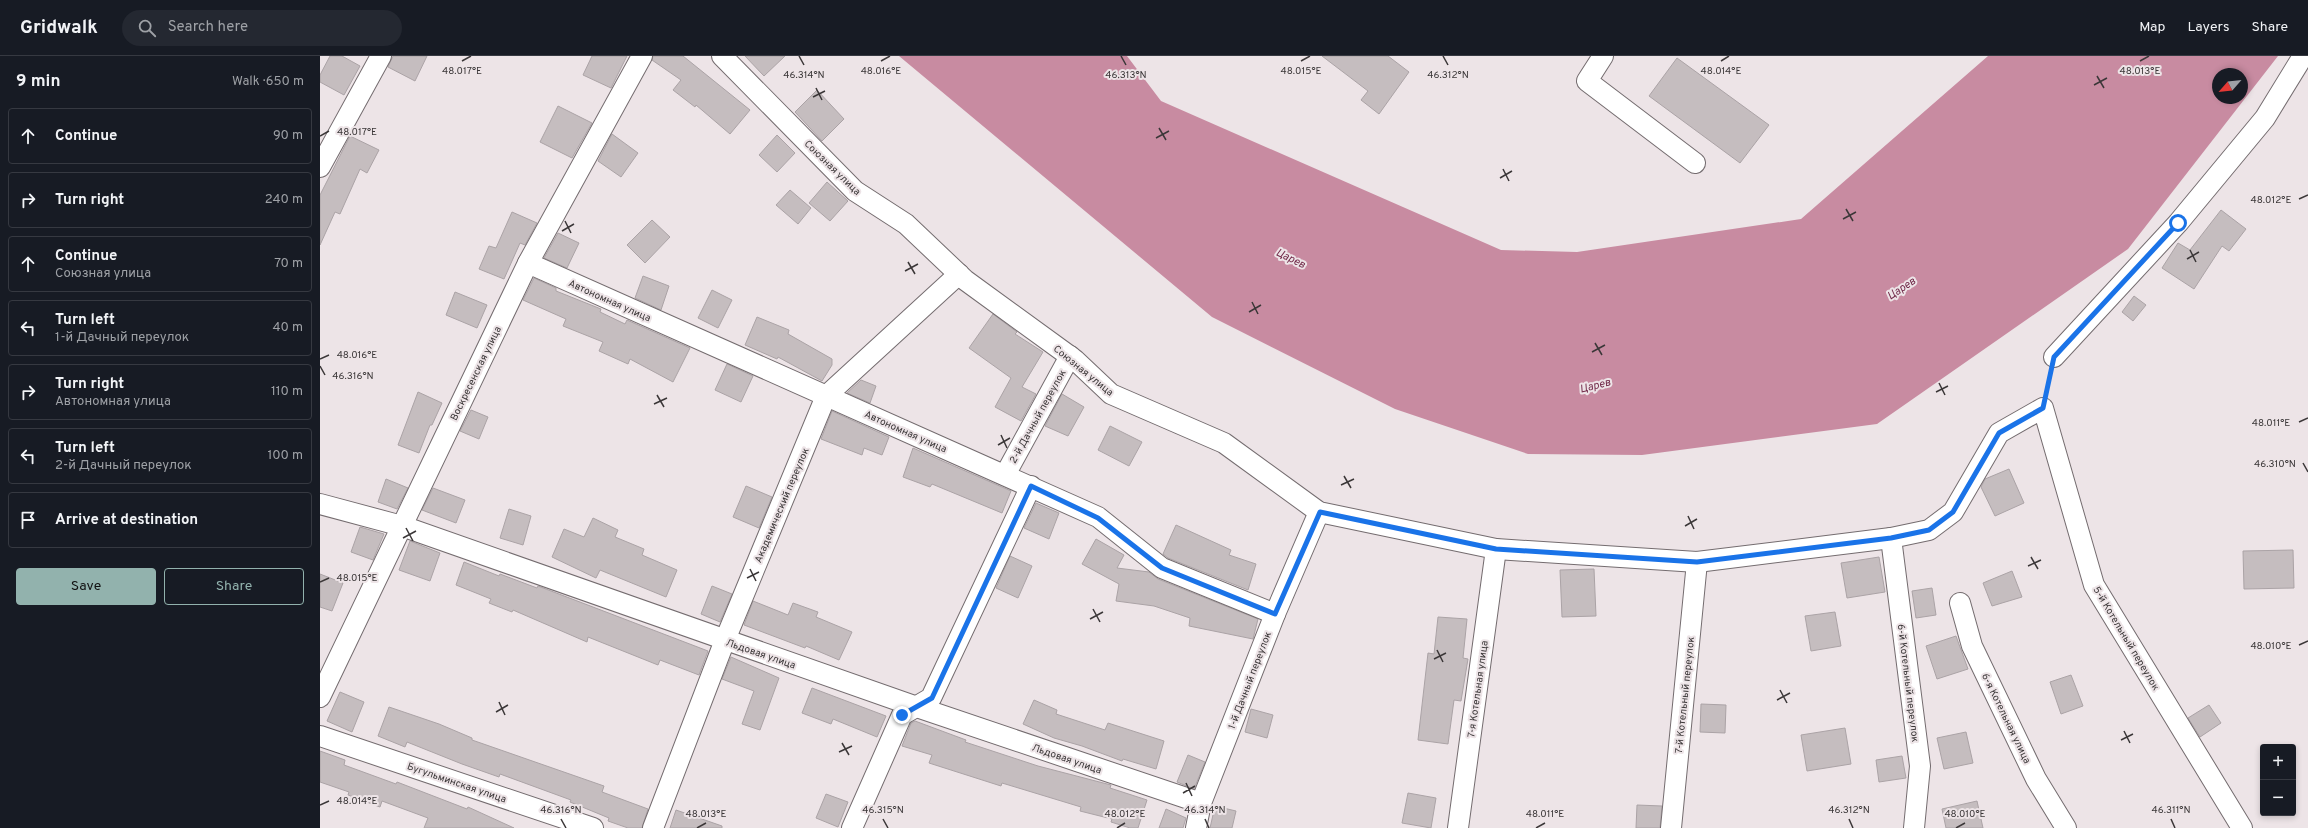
<!DOCTYPE html>
<meta charset="utf-8">
<style>
:root{--surface:#171b24;--page:#242831;--text:#f1f3f6;--muted:#9ea1a6;--line:#363941;--accent:#92b2ad}
body{margin:0;font-family:Overpass,sans-serif;background:var(--page);color:var(--text)}
.controls{position:absolute;right:12px;bottom:12px;display:grid;overflow:hidden;border-radius:4px;box-shadow:0 2px 6px #0003}
.controls button{width:36px;height:36px;display:grid;place-items:center;padding:0;border:0;border-bottom:1px solid var(--line);background:var(--surface);color:var(--text);font:20px sans-serif}
.compass{position:absolute;left:1892px;top:12px;width:36px;height:36px;border-radius:50%;background:var(--surface);box-shadow:0 2px 6px #0003;rotate:242deg}
.stop{position:absolute;width:12px;height:12px;margin:-9px;border:3px solid #1a73e8;border-radius:50%;background:#fff}
.stop.end{background:#1a73e8;border-color:#fff;box-shadow:0 1px 4px #0008}
.list{margin:0;padding:0;list-style:none}
h2{display:flex;justify-content:space-between;align-items:center;height:52px;margin:0;padding:0 16px;font-size:17px}
h2 small{font-size:13px;font-weight:400;color:var(--muted)}
.list li{display:grid;grid-template-columns:26px 1fr auto;gap:12px;align-items:center;box-sizing:border-box;height:56px;margin:0 8px 8px;padding:0 8px;border:1px solid var(--line);border-radius:4px}
.list b{display:block;font-size:15px;white-space:nowrap}
.list p{margin:0;font-size:13px;white-space:nowrap;color:var(--muted)}
.list em{font-size:13px;font-style:normal;color:var(--muted)}
.actions{display:flex;gap:8px;padding:12px 16px}
.actions a{flex:1;padding:9px 0;border:1px solid var(--accent);border-radius:4px;text-align:center;font-size:14px;color:var(--accent)}
.actions .main{background:var(--accent);color:#111}
.icon{flex:none;width:22px;height:22px;fill:none;stroke:currentColor;stroke-width:2;stroke-linecap:round;stroke-linejoin:round}
.map{position:relative;flex:none;width:1988px;height:772px;overflow:hidden}
header{display:flex;align-items:center;gap:24px;box-sizing:border-box;height:56px;padding:0 20px;background:var(--surface);border-bottom:1px solid var(--line)}
header strong{font-size:19px}
nav{display:flex;gap:22px;margin-inline-start:auto;font-size:14px}
.search{width:280px;height:36px;background:var(--page);display:flex;align-items:center;gap:10px;box-sizing:border-box;padding:0 14px;border-radius:22px;color:var(--muted);font-size:15px}
main{display:flex}
aside{flex:1;background:var(--surface)}
.map>svg:first-child{display:block}
.water{fill:#c88ba1;fill-rule:evenodd}
.building{fill:#c5bdbf;stroke:#aba3a6}
.lines{fill:none;stroke-linecap:round;stroke-linejoin:round}
.street-casing{stroke:#746c6f;stroke-width:22}
.path{stroke:#9a9395;stroke-width:2.5;stroke-dasharray:3 3;stroke-linecap:butt}
.street{stroke:#fff;stroke-width:20}
.route{stroke:#1a73e8;stroke-width:5}
.ticks{fill:none;stroke:#3b3738;stroke-width:1.5}
.labels{text-anchor:middle;stroke-width:4;stroke-linejoin:round;paint-order:stroke}
.street-label{font-size:10px;fill:#3b3738;stroke:#ede4e7}
.water-label{font-size:11px;font-style:italic;fill:#702747;stroke:#ede4e7}
.ticks-label{font-size:10px;text-anchor:middle;fill:#3b3738;stroke:#ede4e7;stroke-width:4;stroke-linejoin:round;paint-order:stroke}
</style>
<header>
<strong>Gridwalk</strong>
<div class="search"><svg class="icon" aria-label="search" viewBox="0 0 24 24"><circle cx="10" cy="10" r="6"/><path d="M15 15l6 6"/></svg>Search here</div>
<nav><a>Map</a><a>Layers</a><a>Share</a></nav>
</header>
<main>
<aside>
<h2>9 min<small>Walk · 650 m</small></h2>
<ul class="list">
<li><svg class="icon" aria-label="ahead" viewBox="0 0 24 24"><path d="M12 20V5M6 11l6-6 6 6"/></svg><div><b>Continue</b></div><em>90 m</em></li>
<li><svg class="icon" aria-label="right" viewBox="0 0 24 24"><path d="M7 20v-9h11M14 6l5 5-5 5"/></svg><div><b>Turn right</b></div><em>240 m</em></li>
<li><svg class="icon" aria-label="ahead" viewBox="0 0 24 24"><path d="M12 20V5M6 11l6-6 6 6"/></svg><div><b>Continue</b><p>Союзная улица</p></div><em>70 m</em></li>
<li><svg class="icon" aria-label="left" viewBox="0 0 24 24"><path d="M17 20v-9H6M10 6l-5 5 5 5"/></svg><div><b>Turn left</b><p>1-й Дачный переулок</p></div><em>40 m</em></li>
<li><svg class="icon" aria-label="right" viewBox="0 0 24 24"><path d="M7 20v-9h11M14 6l5 5-5 5"/></svg><div><b>Turn right</b><p>Автономная улица</p></div><em>110 m</em></li>
<li><svg class="icon" aria-label="left" viewBox="0 0 24 24"><path d="M17 20v-9H6M10 6l-5 5 5 5"/></svg><div><b>Turn left</b><p>2-й Дачный переулок</p></div><em>100 m</em></li>
<li><svg class="icon" aria-label="arrive" viewBox="0 0 24 24"><path d="M6 21V4h12l-3 4 3 4H6"/></svg><div><b>Arrive at destination</b></div></li>
</ul>
<div class="actions"><a class="main">Save</a><a>Share</a></div>
</aside>
<div class="map">
<svg width="1988" height="772" viewBox="0 0 1988 772">
<rect width="100%" height="100%" fill="#ede4e7"/>
<!-- water -->
<path class="water" d="M 579,0 L 807,0 L 841,45 L 1181,194 L 1257,196 L 1481,163 L 1668,0 L 1958,0 L 1808,193 L 1557,368 L 1322,399 L 1208,398 L 1075,353 L 892,261 ZM 1898,18 L 1922,18 L 1922,42 L 1898,42 Z"/>
<!-- building -->
<g class="building">
<path d="M 10,0 L 22,0 L 40,10 L 24,39 L 0,26 L 0,19 Z"/>
<path d="M 73,0 L 107,0 L 95,25 L 68,11 Z"/>
<path d="M 272,0 L 307,0 L 291,32 L 263,19 Z"/>
<path d="M 333,0 L 363,0 L 430,54 L 410,78 L 376,49 L 375,51 L 353,34 L 361,24 L 332,4 Z"/>
<path d="M 425,0 L 465,0 L 444,20 Z"/>
<path d="M 1002,0 L 1068,0 L 1089,16 L 1059,58 L 1041,44 L 1048,35 Z"/>
<path d="M 1357,2 L 1449,69 L 1420,107 L 1329,40 Z"/>
<path d="M 497,34 L 524,63 L 502,85 L 475,56 Z"/>
<path d="M 238,50 L 272,67 L 252,102 L 220,86 Z"/>
<path d="M 292,78 L 318,97 L 301,121 L 278,105 Z"/>
<path d="M 457,79 L 475,97 L 457,116 L 439,99 Z"/>
<path d="M 30,80 L 59,94 L 47,117 L 40,113 L 20,158 L 15,156 L 0,189 L 0,139 Z"/>
<path d="M 507,126 L 528,145 L 510,165 L 489,147 Z"/>
<path d="M 470,134 L 491,152 L 478,168 L 456,149 Z"/>
<path d="M 1901,154 L 1926,173 L 1909,195 L 1902,190 L 1874,233 L 1842,212 L 1858,187 L 1870,194 Z"/>
<path d="M 192,156 L 217,167 L 205,189 L 200,187 L 184,223 L 159,213 L 169,190 L 176,192 Z"/>
<path d="M 332,164 L 350,181 L 325,207 L 307,189 Z"/>
<path d="M 238,177 L 259,187 L 247,212 L 224,202 Z"/>
<path d="M 323,220 L 349,230 L 341,254 L 315,242 Z"/>
<path d="M 214,222 L 236,232 L 236,235 L 281,253 L 280,256 L 305,268 L 307,264 L 370,292 L 353,326 L 310,303 L 308,308 L 279,295 L 283,286 L 243,270 L 246,263 L 203,244 Z"/>
<path d="M 392,234 L 412,244 L 398,272 L 378,262 Z"/>
<path d="M 135,236 L 167,249 L 157,272 L 126,259 Z"/>
<path d="M 1814,240 L 1826,249 L 1813,265 L 1802,256 Z"/>
<path d="M 673,258 L 697,276 L 695,278 L 723,296 L 702,331 L 716,338 L 701,365 L 675,351 L 691,322 L 649,292 Z"/>
<path d="M 437,261 L 469,274 L 468,278 L 512,303 L 512,309 L 502,325 L 458,301 L 457,303 L 425,289 Z"/>
<path d="M 407,308 L 433,320 L 421,346 L 395,334 Z"/>
<path d="M 541,324 L 556,330 L 550,347 L 527,337 Z"/>
<path d="M 98,336 L 122,347 L 112,369 L 110,369 L 99,397 L 78,389 Z"/>
<path d="M 742,338 L 764,351 L 748,380 L 725,370 Z"/>
<path d="M 151,354 L 168,361 L 159,383 L 140,375 Z"/>
<path d="M 512,355 L 569,381 L 562,399 L 544,392 L 542,399 L 501,383 Z"/>
<path d="M 790,370 L 822,386 L 809,410 L 778,394 Z"/>
<path d="M 593,392 L 691,435 L 682,457 L 612,428 L 610,431 L 583,421 Z"/>
<path d="M 1689,413 L 1704,447 L 1675,460 L 1661,431 L 1665,423 Z"/>
<path d="M 66,423 L 88,432 L 77,453 L 58,446 Z"/>
<path d="M 426,430 L 452,441 L 439,472 L 413,461 Z"/>
<path d="M 113,432 L 145,444 L 136,467 L 102,454 Z"/>
<path d="M 716,447 L 739,457 L 729,483 L 704,472 Z"/>
<path d="M 189,453 L 211,460 L 203,489 L 180,482 Z"/>
<path d="M 273,462 L 298,474 L 295,481 L 324,493 L 322,499 L 357,514 L 346,541 L 280,514 L 276,522 L 232,501 L 244,473 L 264,481 Z"/>
<path d="M 856,469 L 911,494 L 909,499 L 936,508 L 928,534 L 848,502 L 843,498 Z"/>
<path d="M 40,471 L 64,478 L 53,504 L 31,496 Z"/>
<path d="M 776,483 L 804,499 L 797,512 L 829,516 L 838,523 L 938,563 L 933,583 L 869,570 L 870,562 L 834,550 L 796,545 L 799,528 L 762,508 Z"/>
<path d="M 90,485 L 120,497 L 110,525 L 79,514 Z"/>
<path d="M 1973,494 L 1974,532 L 1924,533 L 1923,495 Z"/>
<path d="M 690,500 L 712,510 L 698,542 L 676,532 Z"/>
<path d="M 1559,501 L 1565,536 L 1527,542 L 1521,507 Z"/>
<path d="M 144,506 L 179,520 L 180,518 L 217,532 L 218,530 L 388,595 L 379,619 L 340,604 L 338,609 L 268,581 L 267,586 L 193,554 L 192,556 L 169,547 L 171,543 L 136,529 Z"/>
<path d="M 1274,513 L 1276,560 L 1242,561 L 1240,514 Z"/>
<path d="M 1692,515 L 1702,541 L 1672,550 L 1663,527 Z"/>
<path d="M 0,518 L 23,527 L 12,555 L 0,551 Z"/>
<path d="M 392,530 L 412,538 L 400,566 L 381,558 Z"/>
<path d="M 1612,532 L 1616,559 L 1596,562 L 1592,535 Z"/>
<path d="M 433,545 L 468,559 L 473,547 L 498,556 L 496,561 L 532,576 L 519,604 L 486,590 L 485,592 L 424,569 Z"/>
<path d="M 1515,556 L 1521,590 L 1491,595 L 1485,560 Z"/>
<path d="M 1118,561 L 1147,563 L 1143,602 L 1148,603 L 1141,645 L 1134,644 L 1128,688 L 1098,684 L 1108,597 L 1114,598 Z"/>
<path d="M 1636,580 L 1648,613 L 1617,623 L 1606,590 Z"/>
<path d="M 411,601 L 459,622 L 440,674 L 422,668 L 434,635 L 402,623 Z"/>
<path d="M 1751,619 L 1763,650 L 1741,658 L 1730,626 Z"/>
<path d="M 492,632 L 566,660 L 557,681 L 513,663 L 511,668 L 482,657 Z"/>
<path d="M 20,636 L 44,646 L 32,676 L 7,665 Z"/>
<path d="M 714,644 L 737,654 L 736,658 L 785,674 L 788,667 L 844,685 L 836,713 L 803,703 L 802,705 L 762,690 L 734,682 L 703,668 Z"/>
<path d="M 1381,648 L 1406,649 L 1405,677 L 1380,676 Z"/>
<path d="M 1889,649 L 1901,667 L 1880,681 L 1868,662 Z"/>
<path d="M 69,651 L 119,668 L 152,682 L 152,684 L 284,730 L 282,736 L 328,753 L 322,772 L 308,772 L 288,765 L 289,762 L 250,746 L 251,744 L 180,718 L 179,721 L 142,708 L 87,686 L 85,691 L 58,680 Z"/>
<path d="M 931,653 L 953,659 L 947,682 L 925,676 Z"/>
<path d="M 595,665 L 646,684 L 645,686 L 718,710 L 791,729 L 790,732 L 827,744 L 818,772 L 810,772 L 791,766 L 792,763 L 760,755 L 761,751 L 682,727 L 681,730 L 609,707 L 612,699 L 582,690 L 591,667 Z"/>
<path d="M 1525,672 L 1531,708 L 1487,715 L 1481,679 Z"/>
<path d="M 1646,676 L 1653,707 L 1624,713 L 1617,682 Z"/>
<path d="M 0,695 L 25,704 L 24,709 L 76,728 L 77,726 L 147,753 L 148,751 L 194,772 L 104,772 L 108,762 L 62,745 L 60,751 L 28,739 L 29,736 L 0,726 Z"/>
<path d="M 868,699 L 885,706 L 874,733 L 857,726 Z"/>
<path d="M 1582,700 L 1586,722 L 1559,726 L 1556,704 Z"/>
<path d="M 1088,737 L 1116,742 L 1111,772 L 1082,767 Z"/>
<path d="M 506,738 L 528,746 L 518,771 L 496,762 Z"/>
<path d="M 1657,745 L 1663,772 L 1626,772 L 1622,753 Z"/>
<path d="M 1317,749 L 1342,750 L 1340,772 L 1316,772 Z"/>
<path d="M 895,750 L 916,755 L 912,772 L 890,772 Z"/>
<path d="M 846,753 L 866,762 L 863,772 L 839,772 Z"/>
<path d="M 356,754 L 402,770 L 402,772 L 350,772 Z"/>
</g>
<g class="lines">
<!-- street casing -->
<g class="street-casing">
<g id="street">
<path d="M 402,0 L 535,135 L 586,168 L 645,224 L 755,304 L 791,338 L 904,387 L 999,456 L 1176,493 L 1377,506 L 1571,482 L 1609,474 L 1633,456 L 1679,377 L 1723,352 L 1774,529 L 1922,772"/>
<path d="M 1283,0 L 1267,25 L 1375,107"/>
<path d="M 0,111 L 61,0"/>
<path d="M 208,207 L 778,461 L 842,512 L 955,558"/>
<path d="M 1734,301 L 1858,167 L 1945,62 L 1983,0"/>
<path d="M 685,419 L 750,300"/>
<path d="M 0,448 L 82,470 L 594,650 L 881,747"/>
<path d="M 1571,482 L 1600,710 L 1594,772"/>
<path d="M 1640,547 L 1652,590 L 1716,723 L 1746,772"/>
<path d="M 0,641 L 208,207 L 322,0"/>
<path d="M 0,680 L 273,772"/>
<path d="M 333,772 L 405,584 L 506,340 L 639,218"/>
<path d="M 532,772 L 582,659 L 611,642 L 711,430"/>
<path d="M 876,772 L 881,747 L 955,558 L 999,456"/>
<path d="M 1138,772 L 1176,493"/>
<path d="M 1351,772 L 1377,506"/>
</g>
</g>
<!-- path -->
<path class="path" d="M 1727,336 L 1731,317"/>
<!-- street -->
<use href="#street" class="street"/>
</g>
<g class="lines">
<!-- route -->
<path class="route" d="M 582,659 L 612,642 L 711,430 L 778,462 L 842,512 L 955,558 L 1000,456 L 1176,493 L 1377,506 L 1571,482 L 1609,474 L 1633,456 L 1679,377 L 1723,352 L 1734,301 L 1858,167"/>
</g>
<!-- ticks -->
<path class="ticks" d="M 479,0 L 484,9M 801,0 L 806,9M 1123,0 L 1128,9M 142,5 L 151,0M 561,5 L 570,0M 981,5 L 990,0M 1401,5 L 1409,0M 1820,5 L 1829,0M 1777,20 L 1784,32M 1774,29 L 1787,22M 496,32 L 502,44M 493,41 L 505,35M 839,72 L 846,84M 0,80 L 9,75M 836,82 L 849,75M 1183,113 L 1189,125M 1180,122 L 1192,115M 1979,143 L 1988,139M 1526,153 L 1533,165M 1523,163 L 1536,156M 245,165 L 251,177M 242,175 L 254,168M 1870,194 L 1876,206M 1867,203 L 1879,196M 588,206 L 595,218M 585,215 L 598,208M 932,246 L 938,258M 929,256 L 941,249M 1275,287 L 1282,299M 1272,296 L 1285,289M 0,303 L 9,299M 0,310 L 5,319M 1619,327 L 1625,339M 1616,336 L 1628,330M 337,339 L 344,351M 334,348 L 347,342M 1979,366 L 1988,362M 681,379 L 687,392M 678,389 L 690,382M 1983,407 L 1988,416M 1024,420 L 1031,432M 1021,429 L 1034,423M 1368,460 L 1374,473M 1365,470 L 1377,463M 86,472 L 93,485M 83,482 L 96,475M 1711,501 L 1718,513M 1708,510 L 1721,504M 430,513 L 436,525M 427,522 L 439,516M 0,526 L 9,522M 773,553 L 780,566M 770,563 L 783,556M 1979,589 L 1988,585M 1117,594 L 1123,606M 1114,603 L 1126,597M 1460,634 L 1467,647M 1457,644 L 1470,637M 179,646 L 185,659M 176,656 L 188,649M 1804,675 L 1810,687M 1801,684 L 1813,678M 522,687 L 529,699M 519,696 L 532,690M 866,727 L 872,740M 863,737 L 875,730M 0,749 L 9,745M 241,763 L 246,772M 563,763 L 568,772M 885,763 L 889,772M 1529,763 L 1533,772M 1851,763 L 1855,772M 377,772 L 386,767M 797,772 L 805,767M 1216,772 L 1225,767M 1636,772 L 1645,767"/>
<g class="labels">
<!-- street labels -->
<g class="street-label">
<text transform="translate(513 111) rotate(44)" y="4">Союзная улица</text>
<text transform="translate(290 244) rotate(24)" y="4">Автономная улица</text>
<text transform="translate(764 314) rotate(39)" y="4">Союзная улица</text>
<text transform="translate(155 317) rotate(-64)" y="4">Воскресенская улица</text>
<text transform="translate(717 360) rotate(-61)" y="4">2-й Дачный переулок</text>
<text transform="translate(586 375) rotate(24)" y="4">Автономная улица</text>
<text transform="translate(461 449) rotate(-67)" y="4">Академический переулок</text>
<text transform="translate(1807 582) rotate(59)" y="4">5-й Котельный переулок</text>
<text transform="translate(441 597) rotate(19)" y="4">Льдовая улица</text>
<text transform="translate(929 624) rotate(-69)" y="4">1-й Дачный переулок</text>
<text transform="translate(1589 627) rotate(83)" y="4">6-й Котельный переулок</text>
<text transform="translate(1157 633) rotate(-82)" y="4">7-я Котельная улица</text>
<text transform="translate(1364 639) rotate(-84)" y="4">7-й Котельный переулок</text>
<text transform="translate(1687 662) rotate(64)" y="4">6-я Котельная улица</text>
<text transform="translate(747 702) rotate(19)" y="4">Льдовая улица</text>
<text transform="translate(137 726) rotate(19)" y="4">Бугульминская улица</text>
</g>
<!-- water labels -->
<g class="water-label">
<text transform="translate(971 202) rotate(26)" y="4">Царев</text>
<text transform="translate(1581 232) rotate(-34)" y="4">Царев</text>
<text transform="translate(1275 329) rotate(-14)" y="4">Царев</text>
</g>
</g>
<g class="ticks-label">
<text x="981" y="18">48.015°E</text>
<text x="1401" y="18">48.014°E</text>
<text x="142" y="18">48.017°E</text>
<text x="561" y="18">48.016°E</text>
<text x="1820" y="18">48.013°E</text>
<text x="484" y="22">46.314°N</text>
<text x="806" y="22">46.313°N</text>
<text x="1128" y="22">46.312°N</text>
<text x="37" y="79">48.017°E</text>
<text x="1951" y="147">48.012°E</text>
<text x="37" y="302">48.016°E</text>
<text x="33" y="323">46.316°N</text>
<text x="1951" y="370">48.011°E</text>
<text x="1955" y="411">46.310°N</text>
<text x="37" y="525">48.015°E</text>
<text x="1951" y="593">48.010°E</text>
<text x="37" y="748">48.014°E</text>
<text x="241" y="757">46.316°N</text>
<text x="563" y="757">46.315°N</text>
<text x="885" y="757">46.314°N</text>
<text x="1529" y="757">46.312°N</text>
<text x="1851" y="757">46.311°N</text>
<text x="386" y="761">48.013°E</text>
<text x="805" y="761">48.012°E</text>
<text x="1225" y="761">48.011°E</text>
<text x="1645" y="761">48.010°E</text>
</g>
</svg>
<div class="controls">
<button>+</button>
<button>−</button>
</div>
<svg class="compass" viewBox="-18 -18 36 36"><path d="M0-13l5 13h-10z" fill="#e53935"/><path d="M0 13l5-13h-10z" fill="#9ea1a6"/></svg>
<div class="stop" style="left:1858px;top:167px"></div>
<div class="stop end" style="left:582px;top:659px"></div>
</div>
</main>
